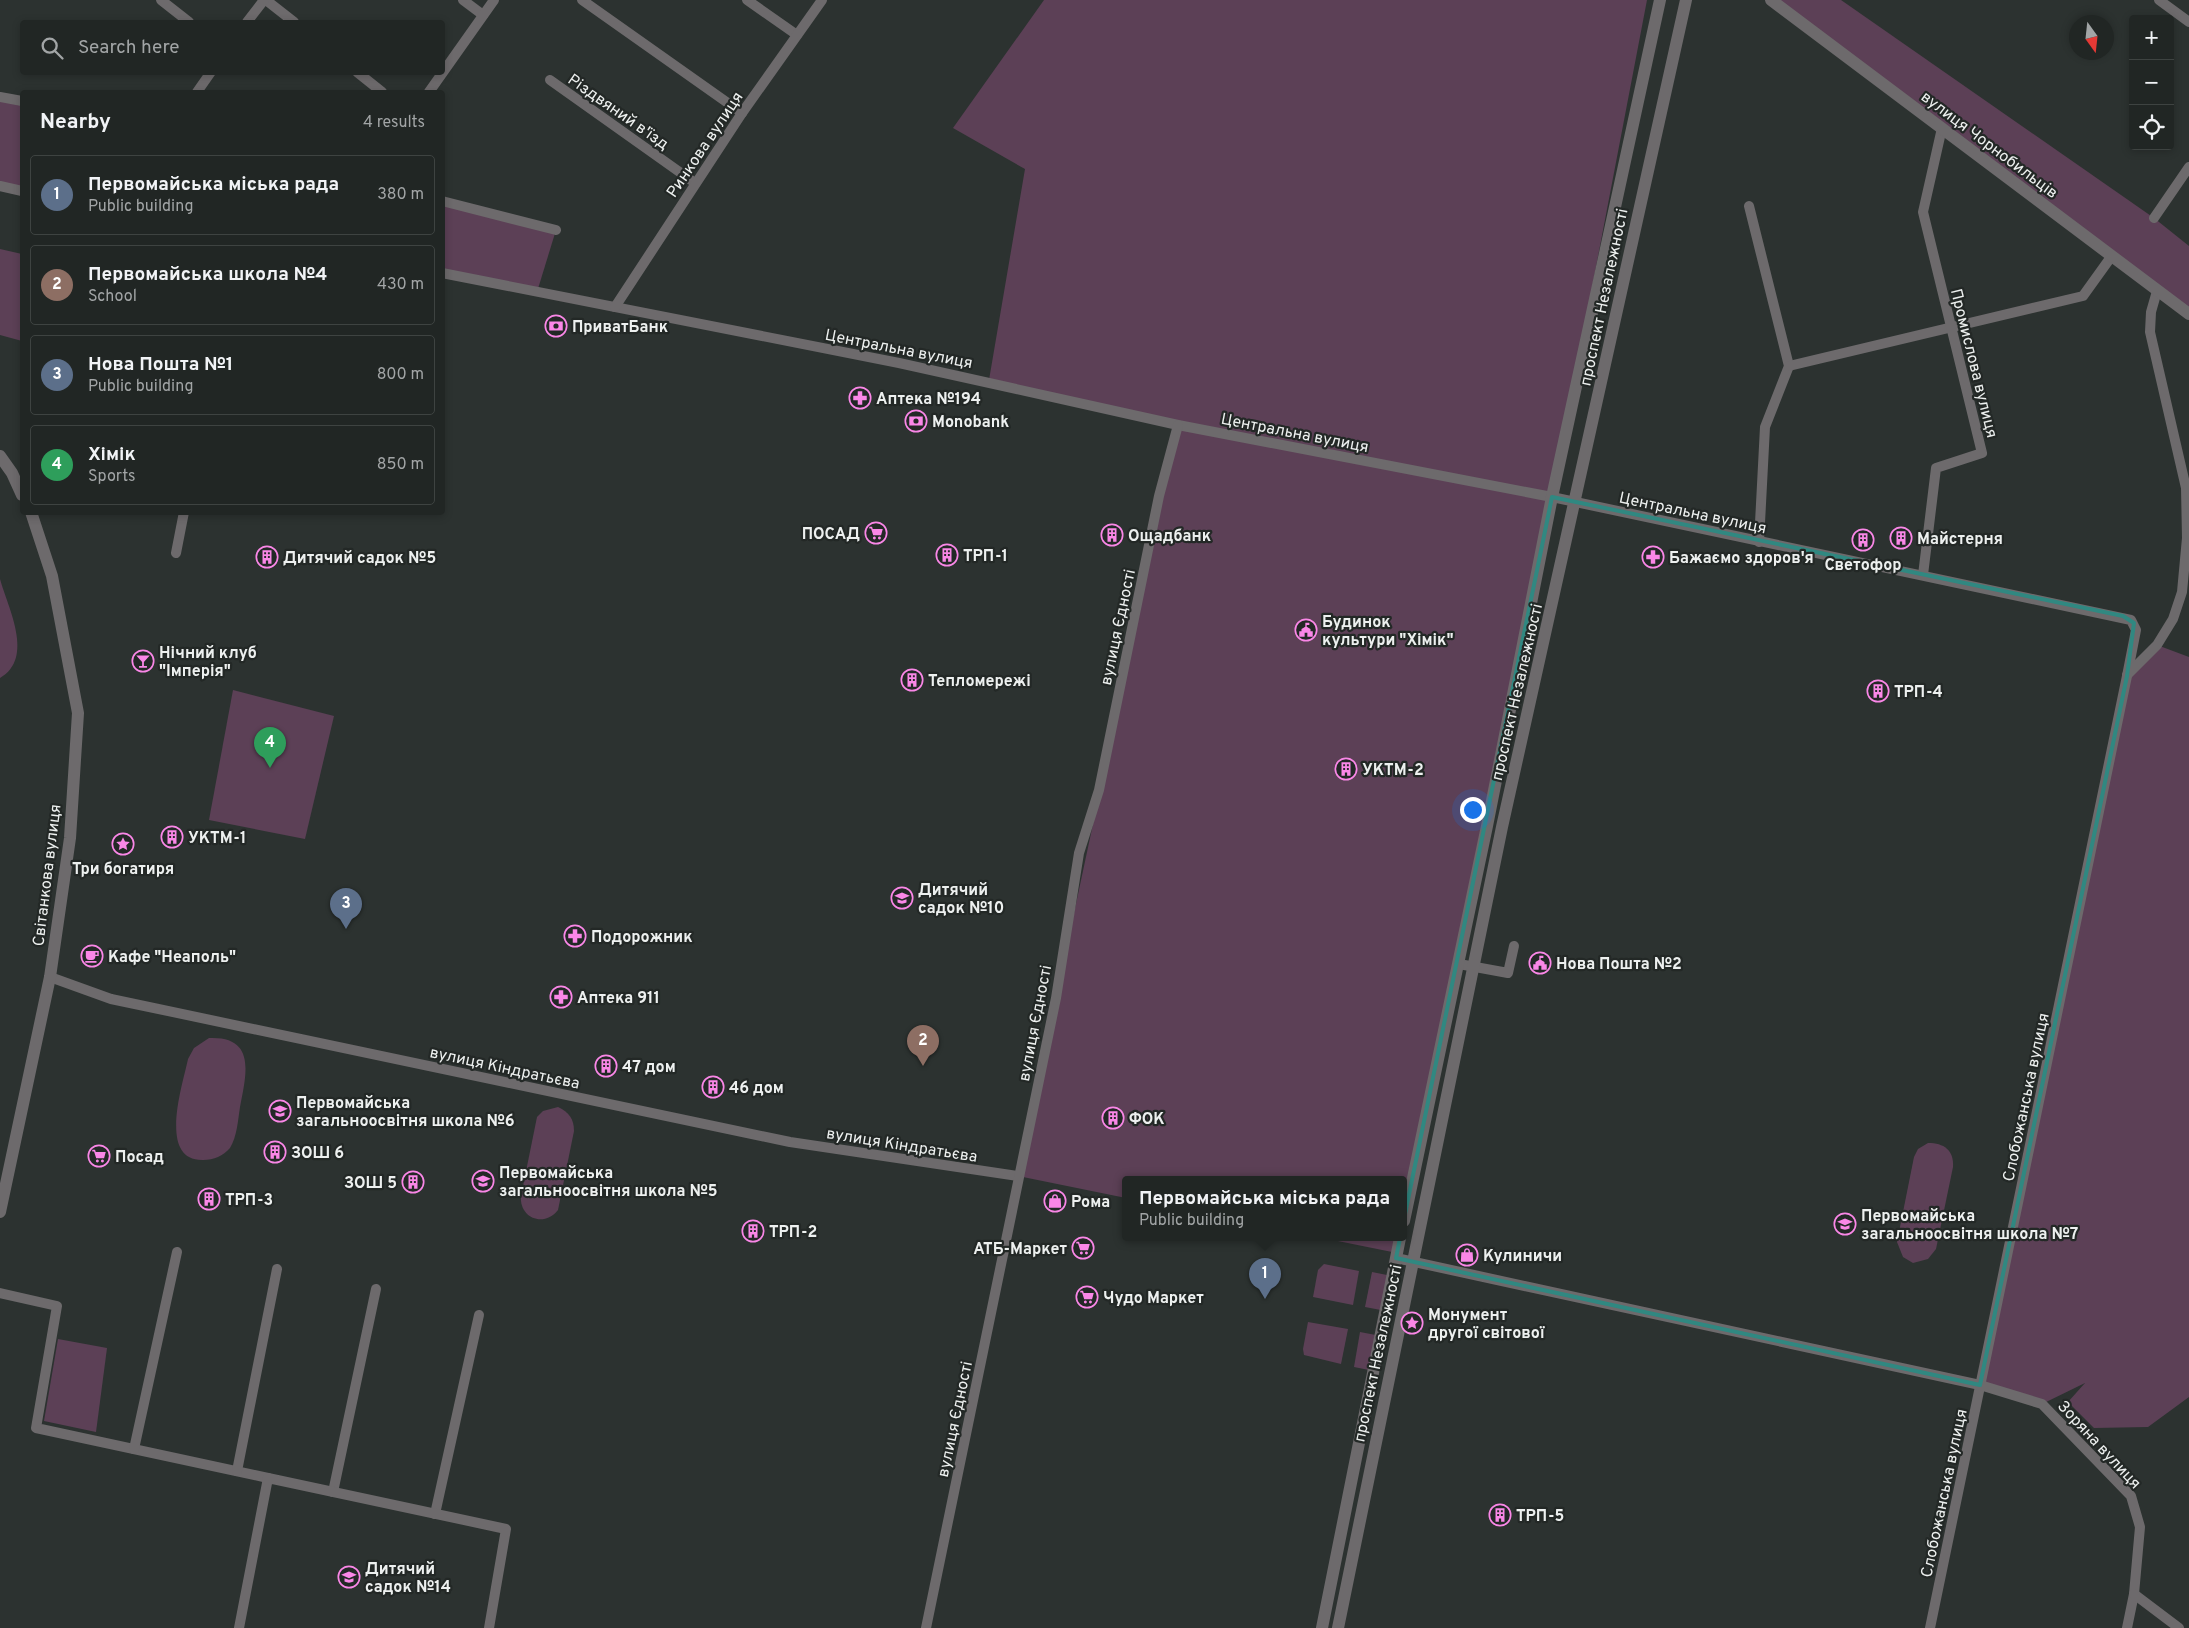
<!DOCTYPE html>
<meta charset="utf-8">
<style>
:root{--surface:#212624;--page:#292e2c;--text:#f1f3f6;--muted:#a2a5a6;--line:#3e4341;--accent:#ea580c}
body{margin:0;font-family:Overpass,sans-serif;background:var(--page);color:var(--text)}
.controls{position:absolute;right:15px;top:15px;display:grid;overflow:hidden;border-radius:5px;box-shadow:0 2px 8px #0003}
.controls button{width:45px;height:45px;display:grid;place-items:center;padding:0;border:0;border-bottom:1px solid var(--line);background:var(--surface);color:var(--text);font:25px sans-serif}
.compass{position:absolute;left:2069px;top:15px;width:45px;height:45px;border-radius:50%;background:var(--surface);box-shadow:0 2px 8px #0003;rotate:165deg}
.you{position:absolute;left:1472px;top:809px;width:18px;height:18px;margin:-12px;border:4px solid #fff;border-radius:50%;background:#1a73e8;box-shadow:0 0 0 8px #1a73e833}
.badge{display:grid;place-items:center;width:32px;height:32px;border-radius:50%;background:var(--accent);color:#fff;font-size:16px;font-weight:700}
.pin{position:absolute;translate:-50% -41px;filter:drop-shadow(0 1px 2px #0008)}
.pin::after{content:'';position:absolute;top:26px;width:18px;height:15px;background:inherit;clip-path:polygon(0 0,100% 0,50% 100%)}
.popup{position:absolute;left:1122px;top:1176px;width:285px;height:65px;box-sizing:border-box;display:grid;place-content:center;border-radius:5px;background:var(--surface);filter:drop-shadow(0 1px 4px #0005);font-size:16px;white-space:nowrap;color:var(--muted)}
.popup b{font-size:19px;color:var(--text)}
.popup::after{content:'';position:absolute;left:50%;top:100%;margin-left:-10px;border:10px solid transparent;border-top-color:var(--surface)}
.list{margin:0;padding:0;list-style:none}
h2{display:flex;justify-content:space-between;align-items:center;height:65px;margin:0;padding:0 20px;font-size:21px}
h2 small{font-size:16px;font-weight:400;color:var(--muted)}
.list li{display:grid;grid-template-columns:32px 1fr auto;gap:15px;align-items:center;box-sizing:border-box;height:80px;margin:0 10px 10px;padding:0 10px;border:1px solid var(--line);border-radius:5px}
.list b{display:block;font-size:19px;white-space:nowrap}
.list p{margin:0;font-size:16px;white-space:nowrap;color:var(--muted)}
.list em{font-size:16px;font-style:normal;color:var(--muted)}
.icon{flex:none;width:28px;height:28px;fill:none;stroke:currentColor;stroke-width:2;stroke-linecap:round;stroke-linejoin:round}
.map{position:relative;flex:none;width:2189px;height:1628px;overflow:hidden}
.search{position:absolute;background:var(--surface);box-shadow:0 2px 8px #0003;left:20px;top:20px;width:425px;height:55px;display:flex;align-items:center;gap:12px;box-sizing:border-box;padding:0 18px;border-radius:5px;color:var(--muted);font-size:19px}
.panel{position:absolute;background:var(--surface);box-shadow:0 2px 8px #0003;left:20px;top:90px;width:425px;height:425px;border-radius:5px}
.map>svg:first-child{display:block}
.green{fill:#5c4056}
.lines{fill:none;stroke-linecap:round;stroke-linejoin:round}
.minor{stroke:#6d6a6c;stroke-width:10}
.tertiary{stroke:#6d6a6c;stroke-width:12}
.marked{fill:none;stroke:#308881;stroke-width:4;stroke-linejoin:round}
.labels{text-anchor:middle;stroke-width:4.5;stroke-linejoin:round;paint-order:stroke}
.street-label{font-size:16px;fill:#edf0ef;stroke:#232826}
.poi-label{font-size:16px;font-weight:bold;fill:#edf0ef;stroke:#232826;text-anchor:start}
</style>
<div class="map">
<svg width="2189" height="1628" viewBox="0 0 2189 1628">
<rect width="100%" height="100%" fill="#2c3230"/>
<!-- green -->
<g class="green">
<path d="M 1044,0 L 1647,0 L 1552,497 L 1404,1220 L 1404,1180 L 1126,1180 L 1126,1198 L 1018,1176 L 1178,425 L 989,380 L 1025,169 L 953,128 Z"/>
<path d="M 1771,0 L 1841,0 L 2154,218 L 2189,246 L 2189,314 Z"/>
<path d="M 0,97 L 22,101 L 22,191 L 0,186 Z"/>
<path d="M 442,201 L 556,230 L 537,292 L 443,273 Z"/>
<path d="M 0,249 L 22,254 L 22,341 L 0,335 Z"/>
<path d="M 0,579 C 8,608 35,658 0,678 Z"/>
<path d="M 2157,645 L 2189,657 L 2189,1397 L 2148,1427 L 2094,1428 L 2068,1402 L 2085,1383 L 2042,1404 L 1980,1385 L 2127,676 Z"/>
<path d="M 233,690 L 334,716 L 305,839 L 209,820 Z"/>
<path d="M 209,1038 C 257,1036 246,1075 240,1107 C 238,1120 237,1137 230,1148 C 223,1156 214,1160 203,1160 C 157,1161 183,1084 188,1059 L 194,1048 Z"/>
<path d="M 558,1107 C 569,1112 574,1119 574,1131 L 558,1210 C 544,1228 519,1218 521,1196 L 537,1117 L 543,1111 Z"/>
<path d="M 1928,1143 C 1944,1143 1954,1150 1953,1167 L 1936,1249 L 1928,1259 L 1913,1263 L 1903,1257 L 1897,1242 L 1914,1157 L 1918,1149 Z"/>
<path d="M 1323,1238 L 1400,1238 L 1397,1253 Z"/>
<path d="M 1324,1264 L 1359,1271 L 1353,1305 L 1313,1297 L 1318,1270 Z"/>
<path d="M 1372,1272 L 1392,1276 L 1386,1311 L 1365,1307 Z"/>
<path d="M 1308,1322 L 1348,1329 L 1341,1364 L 1304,1355 L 1303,1349 Z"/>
<path d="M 1360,1332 L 1381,1336 L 1374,1371 L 1354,1367 Z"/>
<path d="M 58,1339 L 107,1348 L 96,1432 L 44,1421 Z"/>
</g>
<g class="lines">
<!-- minor -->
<g class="minor">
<path d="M 161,0 L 189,22"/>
<path d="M 266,0 L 294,22"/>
<path d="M 463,0 L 483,15"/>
<path d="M 582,0 L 742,113"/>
<path d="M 747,0 L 797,35"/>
<path d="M 2159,0 L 2189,22"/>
<path d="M 247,22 L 264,0"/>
<path d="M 357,72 L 382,92"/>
<path d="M 550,80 L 695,183"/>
<path d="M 197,92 L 211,72"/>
<path d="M 429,92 L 494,0"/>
<path d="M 0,97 L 22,101"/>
<path d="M 0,186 L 22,191"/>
<path d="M 442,201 L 556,230"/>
<path d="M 1749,206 L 1789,366 L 1765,427 L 1759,542"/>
<path d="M 2154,218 L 2189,167"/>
<path d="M 442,273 L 899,363 L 1178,425 L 1552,497 L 2131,620 L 2136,630 L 2127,676 L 1930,1628"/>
<path d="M 615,307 L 742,113 L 822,0"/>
<path d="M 1789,366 L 2083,296 L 2111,257"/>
<path d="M 176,553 L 184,512"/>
<path d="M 1923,575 L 1936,468 L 1982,453 L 1923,212 L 1942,128"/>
<path d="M 2127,675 L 2157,645 L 2173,619 L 2182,592 L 2187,538 L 2186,488 L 2150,332 L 2151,312 L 2157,291"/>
<path d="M 1459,964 L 1508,973 L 1514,946"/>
<path d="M 50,977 L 111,999 L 790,1142 L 1018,1176"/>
<path d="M 1397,1253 L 1396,1258 L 1980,1385 L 2042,1404 L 2131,1496 L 2140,1527 L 2134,1594 L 2127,1628"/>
<path d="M 0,1293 L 57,1306 L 36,1428 L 268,1478"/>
<path d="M 134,1449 L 177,1252"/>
<path d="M 237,1471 L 277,1269"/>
<path d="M 333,1492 L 376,1289"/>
<path d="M 435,1514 L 479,1315"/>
<path d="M 2134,1594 L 2179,1628"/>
<path d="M 239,1628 L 268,1478 L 506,1529 L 489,1628"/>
<path d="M 926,1628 L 1056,998 L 1079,853 L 1099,790 L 1159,496 L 1178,425"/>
</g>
<!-- tertiary -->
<g class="tertiary">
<path d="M 1771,0 L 2189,314"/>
<path d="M 0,456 L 12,473 L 22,495"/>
<path d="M 0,1212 L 50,977 L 70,838 L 78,713 L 52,576 L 31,512"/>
<path d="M 1404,1221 L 1487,826 L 1552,497 L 1660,0"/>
<path d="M 1322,1628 L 1400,1238"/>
<path d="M 1338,1628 L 1502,827 L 1686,0"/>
</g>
</g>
<!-- marked area -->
<path class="marked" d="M 1552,497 L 2123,616 L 2134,623 L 2127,676 L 1980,1385 L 1396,1258 Z"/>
<!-- icons -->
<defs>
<g id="bank-ring" transform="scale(1.125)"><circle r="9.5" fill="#232826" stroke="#fa87e7" stroke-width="1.5"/><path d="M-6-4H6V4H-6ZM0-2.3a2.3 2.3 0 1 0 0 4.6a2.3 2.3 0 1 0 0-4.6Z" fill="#fa87e7"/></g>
<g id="pharmacy-ring" transform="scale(1.125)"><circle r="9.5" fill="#232826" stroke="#fa87e7" stroke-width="1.5"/><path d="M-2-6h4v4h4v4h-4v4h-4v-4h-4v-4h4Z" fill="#fa87e7"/></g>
<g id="supermarket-ring" transform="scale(1.125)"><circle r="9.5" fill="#232826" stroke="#fa87e7" stroke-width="1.5"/><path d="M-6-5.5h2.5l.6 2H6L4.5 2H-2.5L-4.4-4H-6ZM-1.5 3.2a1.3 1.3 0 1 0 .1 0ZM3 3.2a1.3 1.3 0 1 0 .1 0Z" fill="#fa87e7"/></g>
<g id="building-ring" transform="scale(1.125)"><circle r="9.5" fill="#232826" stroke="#fa87e7" stroke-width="1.5"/><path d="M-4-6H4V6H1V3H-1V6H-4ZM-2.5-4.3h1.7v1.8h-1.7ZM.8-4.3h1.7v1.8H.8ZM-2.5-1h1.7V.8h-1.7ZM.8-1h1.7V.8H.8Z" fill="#fa87e7"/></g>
<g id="civic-ring" transform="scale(1.125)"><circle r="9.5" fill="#232826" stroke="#fa87e7" stroke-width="1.5"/><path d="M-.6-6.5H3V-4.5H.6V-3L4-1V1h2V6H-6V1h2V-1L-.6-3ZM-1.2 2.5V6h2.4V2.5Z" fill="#fa87e7"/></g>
<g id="bar-ring" transform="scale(1.125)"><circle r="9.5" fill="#232826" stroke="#fa87e7" stroke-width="1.5"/><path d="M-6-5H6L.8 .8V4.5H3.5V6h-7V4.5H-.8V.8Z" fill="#fa87e7"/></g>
<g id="sight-ring" transform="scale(1.125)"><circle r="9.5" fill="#232826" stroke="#fa87e7" stroke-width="1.5"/><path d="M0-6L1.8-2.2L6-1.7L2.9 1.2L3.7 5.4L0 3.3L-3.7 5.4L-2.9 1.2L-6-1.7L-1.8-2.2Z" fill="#fa87e7"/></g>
<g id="school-ring" transform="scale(1.125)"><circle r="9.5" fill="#232826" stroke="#fa87e7" stroke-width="1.5"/><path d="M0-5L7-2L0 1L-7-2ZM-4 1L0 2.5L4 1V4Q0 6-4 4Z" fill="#fa87e7"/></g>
<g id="cafe-ring" transform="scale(1.125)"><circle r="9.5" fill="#232826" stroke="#fa87e7" stroke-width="1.5"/><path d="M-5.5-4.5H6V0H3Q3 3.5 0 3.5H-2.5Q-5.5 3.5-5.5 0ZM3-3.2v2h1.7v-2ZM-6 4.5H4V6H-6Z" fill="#fa87e7"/></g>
<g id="shop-ring" transform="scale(1.125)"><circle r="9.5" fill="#232826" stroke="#fa87e7" stroke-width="1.5"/><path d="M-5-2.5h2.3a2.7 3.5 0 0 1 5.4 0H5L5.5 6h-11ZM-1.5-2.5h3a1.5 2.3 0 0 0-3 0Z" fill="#fa87e7"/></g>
</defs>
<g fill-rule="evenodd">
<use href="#bank-ring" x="556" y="326"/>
<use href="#pharmacy-ring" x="860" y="398"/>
<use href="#bank-ring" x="916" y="421"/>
<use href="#supermarket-ring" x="876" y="533"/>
<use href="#building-ring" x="1112" y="535"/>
<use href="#building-ring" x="1901" y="538"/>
<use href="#building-ring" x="1863" y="540"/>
<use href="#building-ring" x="947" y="555"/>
<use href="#building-ring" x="267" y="557"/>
<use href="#pharmacy-ring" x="1653" y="557"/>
<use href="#civic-ring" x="1306" y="630"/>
<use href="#bar-ring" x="143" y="661"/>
<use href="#building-ring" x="912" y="680"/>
<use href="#building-ring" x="1878" y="691"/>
<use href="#building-ring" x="1346" y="769"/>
<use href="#building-ring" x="172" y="837"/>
<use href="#sight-ring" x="123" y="844"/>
<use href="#school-ring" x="902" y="898"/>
<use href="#pharmacy-ring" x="575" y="936"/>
<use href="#cafe-ring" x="92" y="956"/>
<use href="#civic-ring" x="1540" y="963"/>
<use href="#pharmacy-ring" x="561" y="997"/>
<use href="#building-ring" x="606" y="1066"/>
<use href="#building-ring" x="713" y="1087"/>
<use href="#school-ring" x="280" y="1111"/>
<use href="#building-ring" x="1113" y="1118"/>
<use href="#building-ring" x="275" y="1152"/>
<use href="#supermarket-ring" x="99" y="1156"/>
<use href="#school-ring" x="483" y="1181"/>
<use href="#building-ring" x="413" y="1182"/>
<use href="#building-ring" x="209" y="1199"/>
<use href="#shop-ring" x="1055" y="1201"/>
<use href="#school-ring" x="1845" y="1224"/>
<use href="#building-ring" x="753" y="1231"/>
<use href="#supermarket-ring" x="1083" y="1248"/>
<use href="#shop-ring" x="1467" y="1255"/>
<use href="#supermarket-ring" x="1087" y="1297"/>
<use href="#sight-ring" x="1412" y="1323"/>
<use href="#building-ring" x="1500" y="1515"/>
<use href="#school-ring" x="349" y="1577"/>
</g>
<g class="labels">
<!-- street labels -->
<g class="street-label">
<text transform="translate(619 111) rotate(35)" y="6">Різдвяний в'їзд</text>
<text transform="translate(704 144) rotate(-56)" y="6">Ринкова вулиця</text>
<text transform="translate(1990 144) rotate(37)" y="6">вулиця Чорнобильців</text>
<text transform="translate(1603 297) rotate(-78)" y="6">проспект Незалежності</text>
<text transform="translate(899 348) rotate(11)" y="6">Центральна вулиця</text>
<text transform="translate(1975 363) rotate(76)" y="6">Промислова вулиця</text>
<text transform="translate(1295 432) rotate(11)" y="6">Центральна вулиця</text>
<text transform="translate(1693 512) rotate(12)" y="6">Центральна вулиця</text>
<text transform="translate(1117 627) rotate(-78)" y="6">вулиця Єдності</text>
<text transform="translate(1516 692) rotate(-77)" y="6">проспект Незалежності</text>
<text transform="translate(46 875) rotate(-83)" y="6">Світанкова вулиця</text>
<text transform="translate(1034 1023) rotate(-79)" y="6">вулиця Єдності</text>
<text transform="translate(505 1067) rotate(12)" y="6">вулиця Кіндратьєва</text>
<text transform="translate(2025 1097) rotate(-78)" y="6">Слобожанська вулиця</text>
<text transform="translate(902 1144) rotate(9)" y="6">вулиця Кіндратьєва</text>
<text transform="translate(1377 1353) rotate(-78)" y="6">проспект Незалежності</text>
<text transform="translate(954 1419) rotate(-78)" y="6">вулиця Єдності</text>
<text transform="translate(2100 1444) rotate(47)" y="6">Зоряна вулиця</text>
<text transform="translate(1943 1493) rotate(-78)" y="6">Слобожанська вулиця</text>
</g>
<!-- poi labels -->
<g class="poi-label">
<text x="572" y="332">ПриватБанк</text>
<text x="876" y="404">Аптека №194</text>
<text x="932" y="427">Monobank</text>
<text x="860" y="539" text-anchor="end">ПОСАД</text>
<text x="1128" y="541">Ощадбанк</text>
<text x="1917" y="544">Майстерня</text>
<text x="963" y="561">ТРП-1</text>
<text x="283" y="563">Дитячий садок №5</text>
<text x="1669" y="563">Бажаємо здоров'я</text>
<text x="1863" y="570" text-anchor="middle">Светофор</text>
<text x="1322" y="627">Будинок<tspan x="1322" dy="18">культури "Хімік"</tspan></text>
<text x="159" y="658">Нічний клуб<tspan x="159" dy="18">"Імперія"</tspan></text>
<text x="928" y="686">Тепломережі</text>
<text x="1894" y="697">ТРП-4</text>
<text x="1362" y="775">УКТМ-2</text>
<text x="188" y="843">УКТМ-1</text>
<text x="123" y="874" text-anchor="middle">Три богатиря</text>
<text x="918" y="895">Дитячий<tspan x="918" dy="18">садок №10</tspan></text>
<text x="591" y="942">Подорожник</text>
<text x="108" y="962">Кафе "Неаполь"</text>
<text x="1556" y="969">Нова Пошта №2</text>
<text x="577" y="1003">Аптека 911</text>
<text x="622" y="1072">47 дом</text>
<text x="729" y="1093">46 дом</text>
<text x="296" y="1108">Первомайська<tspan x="296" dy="18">загальноосвітня школа №6</tspan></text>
<text x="1129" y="1124">ФОК</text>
<text x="291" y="1158">ЗОШ 6</text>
<text x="115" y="1162">Посад</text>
<text x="499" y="1178">Первомайська<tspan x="499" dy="18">загальноосвітня школа №5</tspan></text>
<text x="397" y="1188" text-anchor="end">ЗОШ 5</text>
<text x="225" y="1205">ТРП-3</text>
<text x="1071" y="1207">Рома</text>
<text x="1861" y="1221">Первомайська<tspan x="1861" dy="18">загальноосвітня школа №7</tspan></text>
<text x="769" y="1237">ТРП-2</text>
<text x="1067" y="1254" text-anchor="end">АТБ-Маркет</text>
<text x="1483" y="1261">Кулиничи</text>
<text x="1103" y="1303">Чудо Маркет</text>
<text x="1428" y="1320">Монумент<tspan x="1428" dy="18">другої світової</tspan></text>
<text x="1516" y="1521">ТРП-5</text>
<text x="365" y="1574">Дитячий<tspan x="365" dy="18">садок №14</tspan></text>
</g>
</g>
</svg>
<div class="controls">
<button>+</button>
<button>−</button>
<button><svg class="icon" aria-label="locate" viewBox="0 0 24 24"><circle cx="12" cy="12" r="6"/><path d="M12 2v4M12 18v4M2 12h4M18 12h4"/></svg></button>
</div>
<svg class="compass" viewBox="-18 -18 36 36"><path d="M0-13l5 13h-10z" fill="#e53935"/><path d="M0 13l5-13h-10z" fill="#a2a5a6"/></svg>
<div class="you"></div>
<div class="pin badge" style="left:1265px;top:1299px;background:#5c6f8a">1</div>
<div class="popup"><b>Первомайська мiська рада</b>Public building</div>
<div class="pin badge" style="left:923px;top:1066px;background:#8d6e63">2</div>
<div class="pin badge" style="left:346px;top:929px;background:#5c6f8a">3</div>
<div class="pin badge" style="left:270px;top:768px;background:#2e9e5b">4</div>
<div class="search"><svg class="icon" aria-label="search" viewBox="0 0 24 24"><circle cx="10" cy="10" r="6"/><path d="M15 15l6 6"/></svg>Search here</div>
<section class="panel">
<h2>Nearby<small>4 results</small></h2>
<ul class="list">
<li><span class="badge" style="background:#5c6f8a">1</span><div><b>Первомайська мiська рада</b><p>Public building</p></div><em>380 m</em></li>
<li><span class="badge" style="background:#8d6e63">2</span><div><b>Первомайська школа №4</b><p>School</p></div><em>430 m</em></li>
<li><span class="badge" style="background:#5c6f8a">3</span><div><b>Нова Пошта №1</b><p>Public building</p></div><em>800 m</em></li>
<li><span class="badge" style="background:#2e9e5b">4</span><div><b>Хімік</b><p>Sports</p></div><em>850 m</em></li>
</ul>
</section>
</div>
